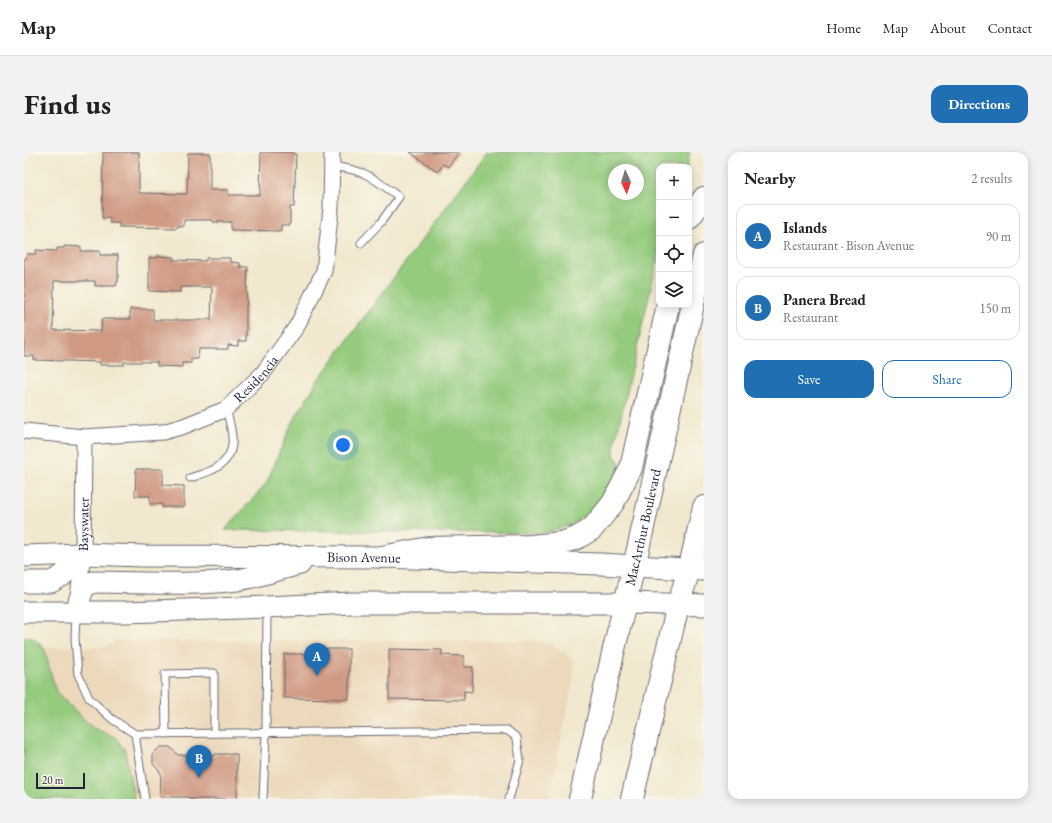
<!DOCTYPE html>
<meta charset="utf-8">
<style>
:root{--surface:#fff;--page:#f2f2f2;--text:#202124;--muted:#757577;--line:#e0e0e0;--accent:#1f6fb2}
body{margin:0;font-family:"EB Garamond",serif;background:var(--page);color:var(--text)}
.controls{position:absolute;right:12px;top:12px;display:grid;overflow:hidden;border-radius:8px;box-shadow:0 2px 10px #0003}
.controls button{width:36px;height:36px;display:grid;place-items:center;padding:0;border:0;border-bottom:1px solid var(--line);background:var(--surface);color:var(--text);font:20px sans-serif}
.compass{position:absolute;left:584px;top:12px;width:36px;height:36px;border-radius:50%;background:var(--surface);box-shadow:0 2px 10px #0003;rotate:176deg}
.scale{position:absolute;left:12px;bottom:10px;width:49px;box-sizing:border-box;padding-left:4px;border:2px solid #22223b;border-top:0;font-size:11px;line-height:14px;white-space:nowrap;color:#22223b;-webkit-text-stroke:3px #fbf7ec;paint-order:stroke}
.you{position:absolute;left:319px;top:293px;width:14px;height:14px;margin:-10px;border:3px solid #fff;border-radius:50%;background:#1a73e8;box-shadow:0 0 0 6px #1a73e833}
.badge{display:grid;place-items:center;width:26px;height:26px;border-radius:50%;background:var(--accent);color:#fff;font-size:13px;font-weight:700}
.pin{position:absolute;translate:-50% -33px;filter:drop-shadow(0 1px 2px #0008)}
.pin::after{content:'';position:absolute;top:21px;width:14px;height:12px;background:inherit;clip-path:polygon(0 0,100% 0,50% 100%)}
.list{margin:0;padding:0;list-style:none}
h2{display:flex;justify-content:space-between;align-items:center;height:52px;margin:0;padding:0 16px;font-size:17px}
h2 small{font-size:13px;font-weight:400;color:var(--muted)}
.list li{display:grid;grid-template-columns:26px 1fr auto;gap:12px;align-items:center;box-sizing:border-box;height:64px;margin:0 8px 8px;padding:0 8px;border:1px solid var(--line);border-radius:12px}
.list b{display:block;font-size:15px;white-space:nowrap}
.list p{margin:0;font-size:13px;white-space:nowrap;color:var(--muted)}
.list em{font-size:13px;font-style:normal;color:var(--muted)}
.actions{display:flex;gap:8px;padding:12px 16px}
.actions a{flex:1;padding:9px 0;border:1px solid var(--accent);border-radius:12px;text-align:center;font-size:14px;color:var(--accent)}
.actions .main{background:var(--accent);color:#fff}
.icon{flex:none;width:22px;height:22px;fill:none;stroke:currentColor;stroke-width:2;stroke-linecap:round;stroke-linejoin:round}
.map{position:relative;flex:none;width:680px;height:647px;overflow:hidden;border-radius:12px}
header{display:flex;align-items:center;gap:24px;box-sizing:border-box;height:56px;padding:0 20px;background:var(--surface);border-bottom:1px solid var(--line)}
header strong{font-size:19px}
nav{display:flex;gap:22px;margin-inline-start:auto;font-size:14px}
.intro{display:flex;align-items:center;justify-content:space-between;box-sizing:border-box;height:96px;padding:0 24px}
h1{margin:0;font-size:28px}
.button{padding:10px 18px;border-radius:12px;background:var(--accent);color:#fff;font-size:14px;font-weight:700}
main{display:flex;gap:24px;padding:0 24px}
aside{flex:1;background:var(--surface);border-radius:12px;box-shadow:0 2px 10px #0003}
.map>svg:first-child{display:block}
.built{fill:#ecd8ba}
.green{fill:#94cb7e;stroke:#5b765c;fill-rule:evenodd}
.building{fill:#cf9982}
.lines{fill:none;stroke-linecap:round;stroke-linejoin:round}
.lane-casing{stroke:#6a676f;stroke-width:9}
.street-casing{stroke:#6a676f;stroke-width:17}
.secondary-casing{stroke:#6a676f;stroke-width:23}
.primary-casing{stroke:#6a676f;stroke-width:24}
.lane{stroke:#fff;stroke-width:7}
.street{stroke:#fff;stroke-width:15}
.secondary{stroke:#fff;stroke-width:21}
.primary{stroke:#fff;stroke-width:22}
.labels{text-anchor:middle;stroke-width:3.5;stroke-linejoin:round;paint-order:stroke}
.street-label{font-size:14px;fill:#22223b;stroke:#fbf7ec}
</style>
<header>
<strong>Map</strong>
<nav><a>Home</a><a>Map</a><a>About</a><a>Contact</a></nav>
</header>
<div class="intro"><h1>Find us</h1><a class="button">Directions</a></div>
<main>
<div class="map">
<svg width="680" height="647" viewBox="0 0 680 647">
<rect width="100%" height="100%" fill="#fbf7ec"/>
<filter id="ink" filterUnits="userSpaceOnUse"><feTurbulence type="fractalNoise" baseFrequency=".025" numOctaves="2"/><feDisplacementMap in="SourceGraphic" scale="8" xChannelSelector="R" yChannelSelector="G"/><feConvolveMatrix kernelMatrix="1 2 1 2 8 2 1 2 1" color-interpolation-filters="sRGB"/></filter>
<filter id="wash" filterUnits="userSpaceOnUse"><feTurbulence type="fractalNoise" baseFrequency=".012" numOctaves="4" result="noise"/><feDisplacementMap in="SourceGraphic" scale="16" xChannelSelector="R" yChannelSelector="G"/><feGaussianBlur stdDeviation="0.9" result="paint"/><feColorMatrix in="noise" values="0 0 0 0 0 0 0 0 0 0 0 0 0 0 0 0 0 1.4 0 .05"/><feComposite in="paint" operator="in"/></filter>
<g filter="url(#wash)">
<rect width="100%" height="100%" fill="#f1e8cf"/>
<!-- built -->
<path class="built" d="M 91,489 L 510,489 L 530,493 L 543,502 L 549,510 L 550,524 L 525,647 L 110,647 L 101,598 L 91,585 L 69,576 L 32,540 L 20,496 L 81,495 Z"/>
<!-- green -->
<g class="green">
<path d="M 463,0 L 666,0 L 663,15 L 635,15 L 635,101 L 590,295 L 590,303 L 596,311 L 589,333 L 576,352 L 547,373 L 521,381 L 201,378 L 242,332 L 268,271 L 294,228 ZM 590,18 L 614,18 L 614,42 L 590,42 Z"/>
<path d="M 0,485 L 8,485 L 20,496 L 32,540 L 69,576 L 91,585 L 101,598 L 110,647 L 0,647 Z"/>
</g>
<g id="blocks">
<!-- building -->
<g class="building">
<path d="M 79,0 L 115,0 L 115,41 L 163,42 L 164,1 L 186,1 L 186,38 L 204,38 L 204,43 L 236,43 L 237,0 L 269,0 L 269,2 L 272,2 L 270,55 L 266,55 L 266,73 L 257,73 L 257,79 L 207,78 L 207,70 L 189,70 L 189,68 L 160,68 L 160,74 L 153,74 L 153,76 L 95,75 L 95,71 L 86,71 L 86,66 L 78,66 Z"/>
<path d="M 386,0 L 435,0 L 424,15 L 419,12 L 414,20 Z"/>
<path d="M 40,94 L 57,95 L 57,99 L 76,99 L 76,103 L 94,103 L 94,130 L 93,130 L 92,134 L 71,134 L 71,129 L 30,129 L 29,178 L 77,179 L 78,167 L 106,167 L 106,157 L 129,157 L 129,168 L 180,168 L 180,167 L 187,167 L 188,135 L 156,135 L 156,140 L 125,139 L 125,106 L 133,106 L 133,104 L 150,105 L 149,108 L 182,109 L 182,106 L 206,106 L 206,110 L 216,111 L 216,115 L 224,115 L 222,158 L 222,189 L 214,189 L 214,194 L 204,193 L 204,197 L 175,197 L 174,207 L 167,207 L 167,211 L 158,211 L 158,215 L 133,214 L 133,210 L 100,210 L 100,213 L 76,213 L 76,210 L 10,208 L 10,204 L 0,204 L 0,107 L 2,107 L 3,102 L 12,102 L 12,98 L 33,99 L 33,96 L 40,96 Z"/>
<path d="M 112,317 L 139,317 L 139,333 L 160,334 L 160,355 L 138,355 L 138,352 L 126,352 L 126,344 L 111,344 Z"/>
<path d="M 284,497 L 325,497 L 325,547 L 260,546 L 260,502 L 284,502 Z"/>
<path d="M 365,497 L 418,498 L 418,503 L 440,504 L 440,515 L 449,515 L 448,540 L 440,539 L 440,548 L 365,547 Z"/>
<path d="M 136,595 L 146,595 L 154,603 L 191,604 L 191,602 L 213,602 L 213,647 L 165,647 L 165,645 L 136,645 L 137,621 L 129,612 L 129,602 Z"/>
</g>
</g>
</g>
<g filter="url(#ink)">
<use href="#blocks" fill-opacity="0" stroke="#6a676f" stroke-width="1"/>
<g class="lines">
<!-- lane casing -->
<g class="lane-casing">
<g id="lane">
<path d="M 308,14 C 319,16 331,17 341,22 C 353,28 364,37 375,45 L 357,70 L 337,91"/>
<path d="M 166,326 C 174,323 184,321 192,316 C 216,302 208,278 202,257"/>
<path d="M 52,461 L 51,487 L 54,522 L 65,546 L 88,567 L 111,582 L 121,647"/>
<path d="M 111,582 L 483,578 L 493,586 L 496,608 L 485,647"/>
<path d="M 142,582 L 141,522 L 190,521 L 190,581"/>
<path d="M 239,647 L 242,581 L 243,457"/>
</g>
</g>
<!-- street casing -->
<g class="street-casing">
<g id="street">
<path id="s1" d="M 0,279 L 60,285 L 139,280 L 160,274 L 202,257 L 239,221 L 273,174 L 300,119 L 307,56 L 308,0"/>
<path id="s2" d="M 54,446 L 59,402 L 60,285"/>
</g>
</g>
<!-- secondary casing -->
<g class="secondary-casing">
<g id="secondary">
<path id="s3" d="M 0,404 L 59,402 L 120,404 L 358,405 L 576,412 L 680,418"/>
<path d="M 0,430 L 27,430 L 38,424 L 59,402"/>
<path d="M 52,459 L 58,440 L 61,434 L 69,430 C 116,430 166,434 213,428 C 234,425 255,417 276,412"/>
<path d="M 0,460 L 102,460 L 243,455 L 328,451 L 601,451 L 680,453"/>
</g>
</g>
<!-- primary casing -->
<g class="primary-casing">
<g id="primary">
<path d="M 665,66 L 680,46"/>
<path d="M 358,405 L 405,396 L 507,394 L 537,391 L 553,386 L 568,377 L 589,351 L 607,316 L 644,153"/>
<path id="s4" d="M 556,647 L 590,497 L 615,393 L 680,103"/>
<path d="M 608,647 L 654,453 L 665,418 L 680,355"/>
</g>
</g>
<!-- lane -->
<use href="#lane" class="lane"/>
<!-- street -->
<use href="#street" class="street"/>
<!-- secondary -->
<use href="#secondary" class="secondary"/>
<!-- primary -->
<use href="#primary" class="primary"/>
</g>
</g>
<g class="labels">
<!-- street labels -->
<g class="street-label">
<text dy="5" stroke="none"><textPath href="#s1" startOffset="249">Residencia</textPath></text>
<text dy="5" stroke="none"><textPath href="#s2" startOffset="74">Bayswater</textPath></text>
<text dy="5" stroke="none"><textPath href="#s4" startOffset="279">MacArthur Boulevard</textPath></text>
<text dy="5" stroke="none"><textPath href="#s3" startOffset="340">Bison Avenue</textPath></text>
</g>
</g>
</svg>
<div class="controls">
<button>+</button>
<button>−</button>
<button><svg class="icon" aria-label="locate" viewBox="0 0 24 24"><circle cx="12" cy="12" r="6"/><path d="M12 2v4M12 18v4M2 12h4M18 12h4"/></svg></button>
<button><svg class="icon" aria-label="layers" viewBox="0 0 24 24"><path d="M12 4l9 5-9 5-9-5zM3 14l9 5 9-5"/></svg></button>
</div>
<svg class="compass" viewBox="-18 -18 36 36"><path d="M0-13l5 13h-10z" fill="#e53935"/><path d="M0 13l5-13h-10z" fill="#757577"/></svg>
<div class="scale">20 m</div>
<div class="you"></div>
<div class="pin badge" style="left:293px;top:524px">A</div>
<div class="pin badge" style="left:175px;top:626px">B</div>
</div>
<aside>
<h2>Nearby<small>2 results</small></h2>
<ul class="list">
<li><span class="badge">A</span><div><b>Islands</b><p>Restaurant · Bison Avenue</p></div><em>90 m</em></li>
<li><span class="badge">B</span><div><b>Panera Bread</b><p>Restaurant</p></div><em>150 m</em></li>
</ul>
<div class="actions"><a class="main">Save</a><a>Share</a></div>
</aside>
</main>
